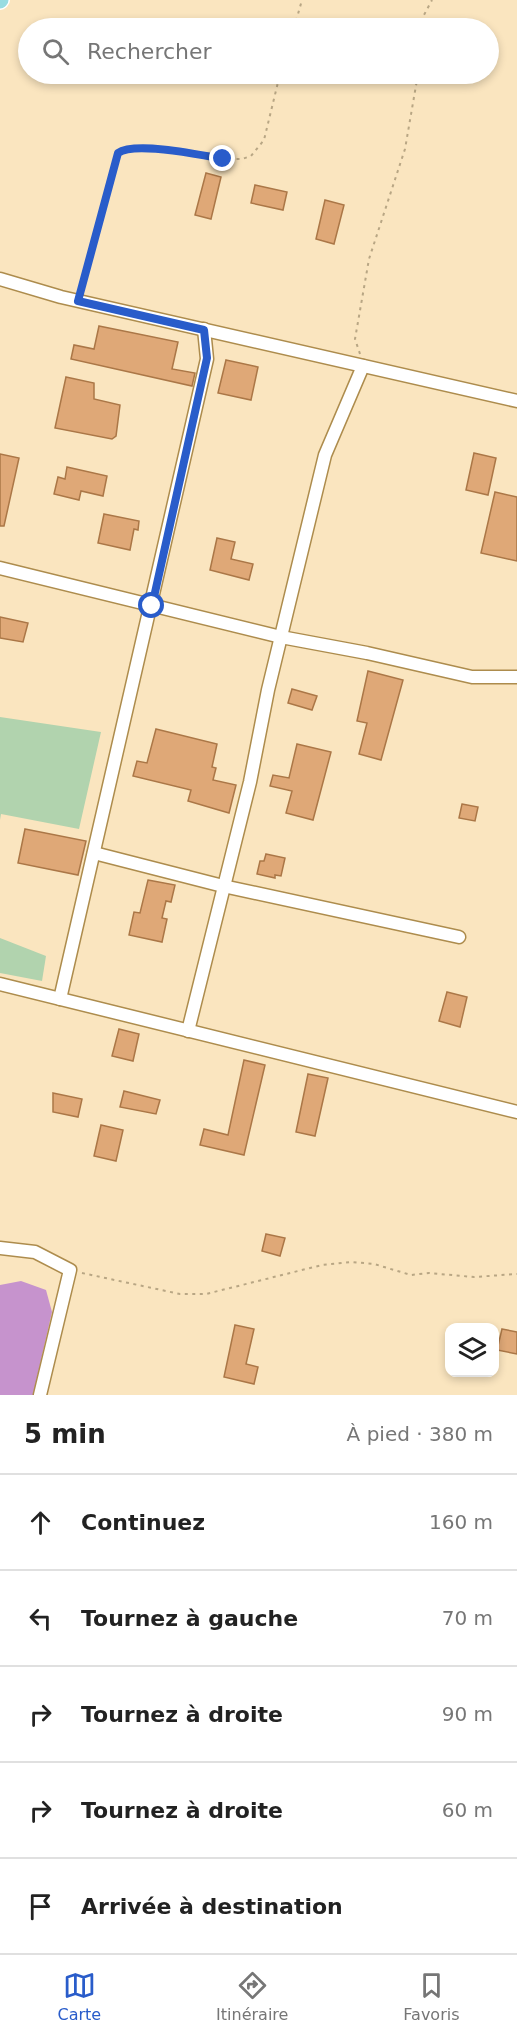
<!DOCTYPE html>
<html lang="fr">
<meta charset="utf-8">
<style>
:root{--surface:#fff;--page:#f6f6f6;--text:#222;--muted:#767676;--line:#e0e0e0;--accent:#295cca}
body{margin:0;font-family:"DejaVu Sans",sans-serif;background:var(--page);color:var(--text)}
.controls{position:absolute;right:18px;bottom:18px;display:grid;overflow:hidden;border-radius:12px;box-shadow:0 3px 9px #0003}
.controls button{width:54px;height:54px;display:grid;place-items:center;padding:0;border:0;border-bottom:2px solid var(--line);background:var(--surface);color:var(--text);font:30px sans-serif}
.stop{position:absolute;width:18px;height:18px;margin:-14px;border:4px solid #295cca;border-radius:50%;background:#fff}
.stop.end{background:#295cca;border-color:#fff;box-shadow:0 2px 6px #0008}
.list{margin:0;padding:0;list-style:none}
h2{display:flex;justify-content:space-between;align-items:center;height:78px;margin:0;padding:0 24px;font-size:26px}
h2 small{font-size:20px;font-weight:400;color:var(--muted)}
.list li{display:grid;grid-template-columns:39px 1fr auto;gap:18px;align-items:center;box-sizing:border-box;height:96px;padding:0 24px;border-top:2px solid var(--line)}
.list b{display:block;font-size:22px;white-space:nowrap}
.list em{font-size:20px;font-style:normal;color:var(--muted)}
.icon{flex:none;width:33px;height:33px;fill:none;stroke:currentColor;stroke-width:2;stroke-linecap:round;stroke-linejoin:round}
.map{position:relative;flex:none;width:517px;height:1395px;overflow:hidden}
.search{position:absolute;background:var(--surface);box-shadow:0 3px 9px #0003;left:18px;right:18px;top:18px;height:66px;display:flex;align-items:center;gap:15px;box-sizing:border-box;padding:0 21px;border-radius:33px;color:var(--muted);font-size:22px}
.sheet{height:558px;background:var(--surface)}
nav{display:flex;justify-content:space-around;align-items:center;box-sizing:border-box;height:84px;border-top:2px solid var(--line);background:var(--surface);font-size:16px;color:var(--muted)}
nav a{display:grid;justify-items:center;gap:3px}
nav .on{color:var(--accent)}
.map>svg:first-child{display:block}
.green{fill:#b1d3ae}
.water{fill:#c693cd}
.building{fill:#dfa877;stroke:#ab7747;stroke-width:1.5}
.lines{fill:none;stroke-linecap:round;stroke-linejoin:round}
.minor-casing{stroke:#ad8c4d;stroke-width:15}
.major-casing{stroke:#fff;stroke-width:18}
.path{stroke:#b8a684;stroke-width:2;stroke-dasharray:3 4.5;stroke-linecap:butt}
.minor{stroke:#fff;stroke-width:12}
.major{stroke:#98dce1;stroke-width:15}
.route{stroke:#295cca;stroke-width:8}
</style>
<div class="map">
<svg width="517" height="1395" viewBox="0 0 517 1395">
<rect width="100%" height="100%" fill="#fae5bf"/>
<!-- green -->
<g class="green">
<path d="M 0,717 L 101,732 L 79,829 L 1,814 L 0,820 Z"/>
<path d="M 0,938 L 46,956 L 42,981 L 0,973 Z"/>
</g>
<!-- water -->
<path class="water" d="M 21,1281 L 46,1290 L 52,1312 L 33,1395 L 0,1395 L 0,1285 Z"/>
<!-- building -->
<g class="building">
<path d="M 206,173 L 221,177 L 211,219 L 195,215 Z"/>
<path d="M 255,185 L 287,192 L 283,210 L 251,203 Z"/>
<path d="M 325,200 L 344,205 L 334,244 L 316,239 Z"/>
<path d="M 99,326 L 178,342 L 172,369 L 195,373 L 192,386 L 71,359 L 74,345 L 94,349 Z"/>
<path d="M 226,360 L 258,367 L 251,400 L 218,393 Z"/>
<path d="M 66,377 L 94,383 L 94,399 L 120,405 L 116,436 L 112,439 L 55,428 Z"/>
<path d="M 474,453 L 496,458 L 488,495 L 466,490 Z"/>
<path d="M 0,454 L 19,458 L 4,526 L 0,526 Z"/>
<path d="M 67,467 L 107,476 L 103,496 L 81,491 L 79,500 L 54,494 L 58,477 L 65,479 Z"/>
<path d="M 495,492 L 517,497 L 517,561 L 481,553 Z"/>
<path d="M 104,514 L 139,521 L 138,530 L 134,529 L 130,550 L 98,543 Z"/>
<path d="M 217,538 L 235,542 L 231,559 L 253,564 L 249,580 L 210,570 Z"/>
<path d="M 0,617 L 28,623 L 23,642 L 0,638 Z"/>
<path d="M 368,671 L 403,680 L 381,760 L 359,754 L 367,723 L 357,721 Z"/>
<path d="M 292,689 L 317,696 L 312,710 L 288,703 Z"/>
<path d="M 156,729 L 217,744 L 212,767 L 216,768 L 213,780 L 236,785 L 229,813 L 188,801 L 191,790 L 133,776 L 137,761 L 147,763 Z"/>
<path d="M 297,744 L 331,752 L 313,820 L 286,813 L 292,791 L 270,786 L 273,775 L 289,778 Z"/>
<path d="M 462,804 L 478,807 L 475,821 L 459,818 Z"/>
<path d="M 25,829 L 86,841 L 78,875 L 18,863 Z"/>
<path d="M 266,854 L 285,858 L 281,876 L 275,875 L 275,878 L 257,874 L 260,861 L 264,861 Z"/>
<path d="M 148,880 L 175,885 L 171,902 L 166,901 L 162,918 L 167,919 L 162,942 L 129,935 L 134,912 L 140,913 Z"/>
<path d="M 447,992 L 467,997 L 460,1027 L 439,1021 Z"/>
<path d="M 119,1029 L 139,1034 L 133,1061 L 112,1056 Z"/>
<path d="M 244,1060 L 265,1065 L 244,1155 L 200,1145 L 204,1129 L 228,1135 Z"/>
<path d="M 308,1074 L 328,1078 L 315,1136 L 296,1132 Z"/>
<path d="M 124,1091 L 160,1100 L 156,1114 L 120,1107 Z"/>
<path d="M 53,1093 L 82,1099 L 78,1117 L 53,1112 Z"/>
<path d="M 101,1125 L 123,1130 L 116,1161 L 94,1156 Z"/>
<path d="M 266,1234 L 285,1238 L 280,1256 L 262,1251 Z"/>
<path d="M 235,1325 L 254,1329 L 246,1364 L 258,1367 L 254,1384 L 224,1377 Z"/>
<path d="M 502,1329 L 517,1332 L 517,1354 L 497,1350 Z"/>
</g>
<g class="lines">
<!-- minor casing -->
<g class="minor-casing">
<g id="minor">
<path d="M 0,279 L 61,297 L 517,401"/>
<path d="M 0,568 L 281,637 L 367,653 L 472,677 L 517,677"/>
<path d="M 94,853 L 223,886 L 459,937"/>
<path d="M 0,984 L 517,1112"/>
<path d="M 60,999 L 207,359 L 204,329"/>
<path d="M 188,1031 L 250,782 L 268,690 L 325,455 L 363,366"/>
<path d="M 0,1248 L 35,1252 L 70,1270 L 40,1395"/>
</g>
</g>
<!-- major casing -->
<g class="major-casing">
<path id="major" d="M 0,1 L 1,0"/>
</g>
<!-- path -->
<g class="path">
<path d="M 294,28 L 302,0"/>
<path d="M 417,28 L 432,0"/>
<path d="M 80,290 L 108,199 L 118,153 L 125,149 L 141,149 L 223,159 L 242,159 L 251,156 L 264,140 L 280,74"/>
<path d="M 360,354 L 355,339 L 369,259 L 405,149 L 418,74"/>
<path d="M 82,1273 L 180,1294 L 206,1294 L 322,1265 L 352,1262 L 374,1264 L 411,1275 L 429,1273 L 474,1277 L 517,1274"/>
</g>
<!-- minor -->
<use href="#minor" class="minor"/>
<!-- major -->
<use href="#major" class="major"/>
</g>
<g class="lines">
<!-- route -->
<path class="route" d="M 152,606 L 207,358 L 204,330 L 78,301 L 118,153 C 135,141 201,155 223,159"/>
</g>
</svg>
<div class="controls">
<button><svg class="icon" aria-label="layers" viewBox="0 0 24 24"><path d="M12 4l9 5-9 5-9-5zM3 14l9 5 9-5"/></svg></button>
</div>
<div class="stop" style="left:152px;top:606px"></div>
<div class="stop end" style="left:223px;top:159px"></div>
<div class="search"><svg class="icon" aria-label="search" viewBox="0 0 24 24"><circle cx="10" cy="10" r="6"/><path d="M15 15l6 6"/></svg>Rechercher</div>
</div>
<section class="sheet">
<h2>5 min<small>À pied · 380 m</small></h2>
<ul class="list">
<li><svg class="icon" aria-label="ahead" viewBox="0 0 24 24"><path d="M12 20V5M6 11l6-6 6 6"/></svg><div><b>Continuez</b></div><em>160 m</em></li>
<li><svg class="icon" aria-label="left" viewBox="0 0 24 24"><path d="M17 20v-9H6M10 6l-5 5 5 5"/></svg><div><b>Tournez à gauche</b></div><em>70 m</em></li>
<li><svg class="icon" aria-label="right" viewBox="0 0 24 24"><path d="M7 20v-9h11M14 6l5 5-5 5"/></svg><div><b>Tournez à droite</b></div><em>90 m</em></li>
<li><svg class="icon" aria-label="right" viewBox="0 0 24 24"><path d="M7 20v-9h11M14 6l5 5-5 5"/></svg><div><b>Tournez à droite</b></div><em>60 m</em></li>
<li><svg class="icon" aria-label="arrive" viewBox="0 0 24 24"><path d="M6 21V4h12l-3 4 3 4H6"/></svg><div><b>Arrivée à destination</b></div></li>
</ul>
</section>
<nav>
<a class="on"><svg class="icon" aria-label="map" viewBox="0 0 24 24"><path d="M3 6l6-2 6 2 6-2v14l-6 2-6-2-6 2zM9 4v14M15 6v14"/></svg>Carte</a>
<a><svg class="icon" aria-label="directions" viewBox="0 0 24 24"><path d="M12 3l9 9-9 9-9-9zM9 14v-3h6M13 9l2 2-2 2"/></svg>Itinéraire</a>
<a><svg class="icon" aria-label="saved" viewBox="0 0 24 24"><path d="M7 4h10v16l-5-4-5 4z"/></svg>Favoris</a>
</nav>
